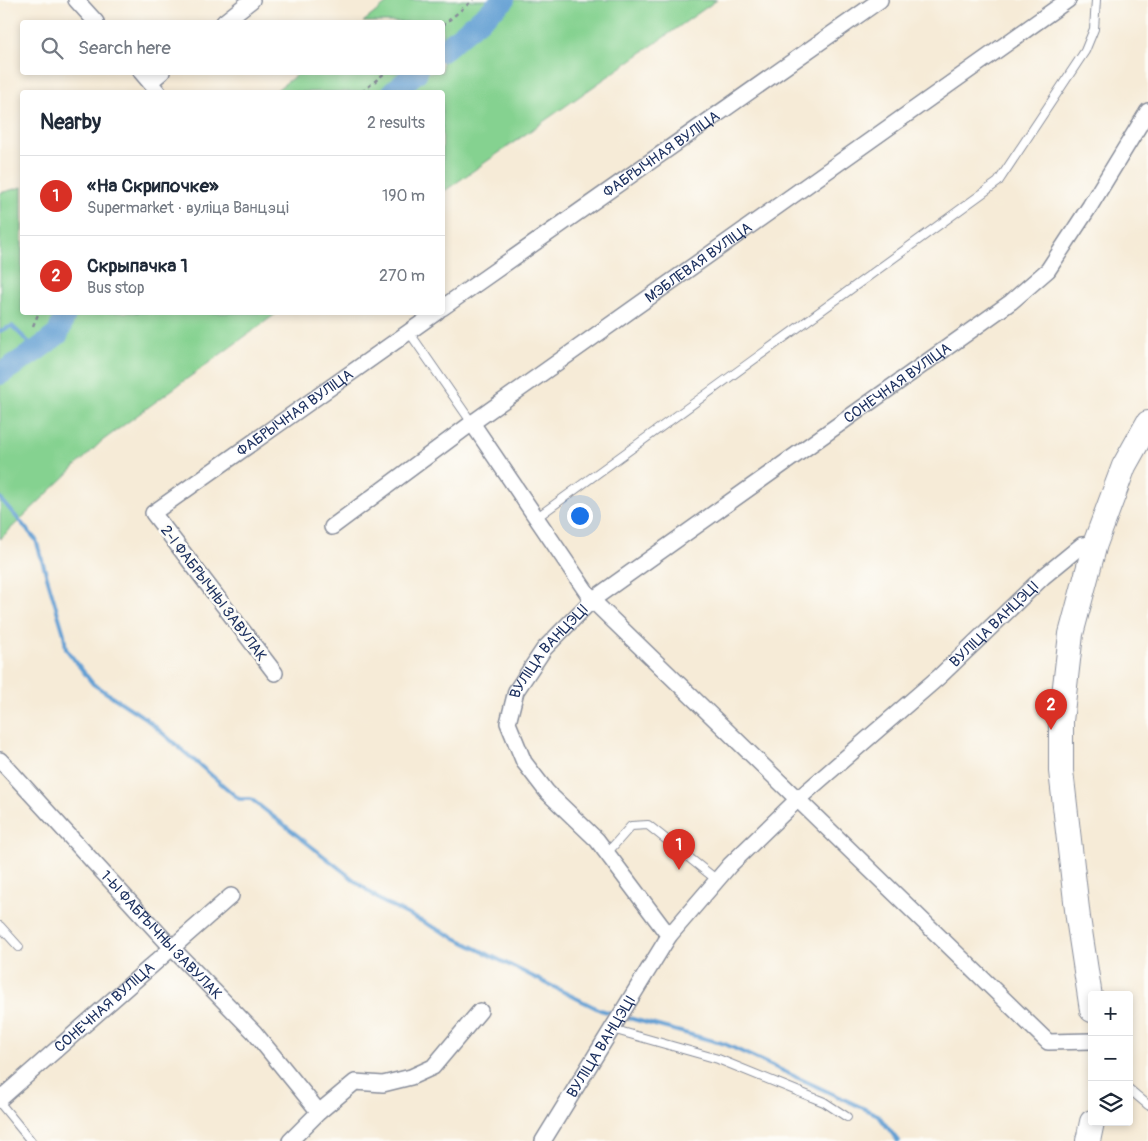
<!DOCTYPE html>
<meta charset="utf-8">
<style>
:root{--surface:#fff;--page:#f2f2f3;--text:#1f2937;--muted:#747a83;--line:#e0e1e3;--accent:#d93025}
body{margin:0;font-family:Pangolin,sans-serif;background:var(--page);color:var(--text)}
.controls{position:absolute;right:15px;bottom:15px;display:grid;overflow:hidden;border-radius:5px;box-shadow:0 2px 8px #0003}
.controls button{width:45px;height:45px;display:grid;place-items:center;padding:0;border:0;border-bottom:1px solid var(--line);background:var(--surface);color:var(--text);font:25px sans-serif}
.you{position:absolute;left:579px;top:515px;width:18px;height:18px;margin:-12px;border:4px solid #fff;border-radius:50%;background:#1a73e8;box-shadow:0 0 0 8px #1a73e833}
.badge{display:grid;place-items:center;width:32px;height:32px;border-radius:50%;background:var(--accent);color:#fff;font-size:16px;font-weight:700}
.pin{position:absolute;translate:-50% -41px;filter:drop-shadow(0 1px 2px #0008)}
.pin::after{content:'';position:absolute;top:26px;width:18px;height:15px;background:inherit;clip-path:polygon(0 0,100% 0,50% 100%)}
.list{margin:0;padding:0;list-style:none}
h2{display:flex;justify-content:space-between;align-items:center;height:65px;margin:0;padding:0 20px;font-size:21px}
h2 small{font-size:16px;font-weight:400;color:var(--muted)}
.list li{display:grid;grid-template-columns:32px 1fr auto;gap:15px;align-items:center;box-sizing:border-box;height:80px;padding:0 20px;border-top:1px solid var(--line)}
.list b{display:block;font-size:19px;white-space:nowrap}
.list p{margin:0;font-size:16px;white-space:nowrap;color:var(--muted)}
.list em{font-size:16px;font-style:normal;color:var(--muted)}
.icon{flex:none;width:28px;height:28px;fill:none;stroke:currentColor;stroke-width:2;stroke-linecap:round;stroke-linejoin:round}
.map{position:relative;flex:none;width:1148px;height:1141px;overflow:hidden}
.search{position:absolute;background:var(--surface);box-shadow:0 2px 8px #0003;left:20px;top:20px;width:425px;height:55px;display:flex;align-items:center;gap:12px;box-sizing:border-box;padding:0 18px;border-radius:5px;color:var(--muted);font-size:19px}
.panel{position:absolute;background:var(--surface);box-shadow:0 2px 8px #0003;left:20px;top:90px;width:425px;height:225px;border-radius:5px}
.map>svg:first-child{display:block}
.green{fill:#85d290;stroke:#508077}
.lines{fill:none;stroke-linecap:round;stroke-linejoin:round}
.stream{stroke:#629fd3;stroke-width:4}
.river{stroke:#629fd3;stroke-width:22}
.lane-casing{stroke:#888d9a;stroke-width:10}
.street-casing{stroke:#888d9a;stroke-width:18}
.primary-casing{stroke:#888d9a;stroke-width:26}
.path{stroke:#888d9a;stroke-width:2.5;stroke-dasharray:4 4;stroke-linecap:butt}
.lane{stroke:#fff;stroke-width:8}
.street{stroke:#fff;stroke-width:15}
.primary{stroke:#fff;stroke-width:24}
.labels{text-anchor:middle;stroke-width:5;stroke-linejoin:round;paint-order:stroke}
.street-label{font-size:15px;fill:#1b2f5e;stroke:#fdfcf7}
</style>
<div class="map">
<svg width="1148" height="1141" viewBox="0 0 1148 1141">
<rect width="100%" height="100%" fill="#fdfcf7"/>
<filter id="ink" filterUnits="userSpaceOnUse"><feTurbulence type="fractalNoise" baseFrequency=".02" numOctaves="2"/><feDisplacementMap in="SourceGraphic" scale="10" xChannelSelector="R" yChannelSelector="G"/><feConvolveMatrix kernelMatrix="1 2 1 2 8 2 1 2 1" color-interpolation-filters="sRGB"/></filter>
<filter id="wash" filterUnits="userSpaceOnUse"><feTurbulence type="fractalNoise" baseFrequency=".0096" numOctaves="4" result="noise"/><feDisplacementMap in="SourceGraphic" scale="20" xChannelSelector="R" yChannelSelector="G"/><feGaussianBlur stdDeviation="1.12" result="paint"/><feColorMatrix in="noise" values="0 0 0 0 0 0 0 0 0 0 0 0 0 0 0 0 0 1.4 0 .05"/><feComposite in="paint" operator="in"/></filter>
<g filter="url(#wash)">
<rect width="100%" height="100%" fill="#f6ebd7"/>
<!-- green -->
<g class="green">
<path d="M 391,0 L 717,0 L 443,192 L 442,92 L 274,92 L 299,73 L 442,72 L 442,22 L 363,22 Z"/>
<path d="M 22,187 L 22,312 L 277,313 L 102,441 L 0,539 L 0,193 Z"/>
</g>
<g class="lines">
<!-- stream -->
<g class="stream">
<path d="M 0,331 L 12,326 L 37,350"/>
<path d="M 0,498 L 36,540 L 64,634 L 66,649 L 93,684 L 145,718 L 239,799 L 251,799 L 381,901 L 600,1010 L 615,1014"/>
<path d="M 625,1017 L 725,1044 L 878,1115 L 898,1141"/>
</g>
<!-- river -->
<g class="river">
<path d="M 442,51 L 504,0"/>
<path d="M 393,92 L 417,72"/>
<path d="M 0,374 L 37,350 L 58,334 L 66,312"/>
</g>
</g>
</g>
<g filter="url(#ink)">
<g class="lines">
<!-- lane casing -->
<g class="lane-casing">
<g id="lane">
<path d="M 409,332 L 472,423"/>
<path d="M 536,518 L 998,182 L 1085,51 L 1094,29 L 1096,0"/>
<path d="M 607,853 L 631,826 L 648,825 L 717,880"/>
<path d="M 0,926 L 19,947"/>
<path d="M 612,1029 L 718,1059 L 824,1102 L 847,1117"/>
<path d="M 1129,1089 L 1148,1105"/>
<path d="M 0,1103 L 31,1141"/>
</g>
</g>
<!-- street casing -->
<g class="street-casing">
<g id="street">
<path d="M 76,0 L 96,22"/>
<path d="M 224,22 L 252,0"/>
<path d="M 141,72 L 158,92"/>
<path d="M 150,82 L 162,72"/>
<path id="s1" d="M 442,308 L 880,0"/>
<path d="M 472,423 L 592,600 L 1048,1042 L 1092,1041"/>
<path id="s2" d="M 332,527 L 472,423 L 1068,0"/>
<path id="s3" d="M 275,673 L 153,513 L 437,312"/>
<path id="s4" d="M 0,760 L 173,949 L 254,1032 L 319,1112 L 355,1082 L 383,1084 L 411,1077 L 433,1067 L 480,1011"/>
<path id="s5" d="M 669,936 L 597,840 L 547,792 L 524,762 L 508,723 L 516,691 L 544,649 L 592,600 L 1011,302 L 1048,270 L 1090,206 L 1148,111"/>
<path id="s6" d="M 0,1099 L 231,896"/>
<path d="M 290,1141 L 319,1112"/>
<path id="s7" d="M 543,1141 L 669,936 L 730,865 L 798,799 L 940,676 L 1043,577 L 1082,545 L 1095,544"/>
</g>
</g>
<!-- primary casing -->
<g class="primary-casing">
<g id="primary">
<path d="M 1092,1010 L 1078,918 L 1061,771 L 1061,721 L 1071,634 L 1095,544 L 1124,466 L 1148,423"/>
<path d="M 1088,1141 L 1092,1122"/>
</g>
</g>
<!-- path -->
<g class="path">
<path d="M 442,26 L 473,0"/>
<path d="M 362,92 L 386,72"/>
<path d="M 33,326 L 39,312"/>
</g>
<!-- lane -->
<use href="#lane" class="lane"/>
<!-- street -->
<use href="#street" class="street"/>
<!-- primary -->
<use href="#primary" class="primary"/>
</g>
</g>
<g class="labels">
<!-- street labels -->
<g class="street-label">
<text dy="5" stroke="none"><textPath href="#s1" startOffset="268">ФАБРЫЧНАЯ ВУЛІЦА</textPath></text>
<text dy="5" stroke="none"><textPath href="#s2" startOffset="452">МЭБЛЕВАЯ ВУЛІЦА</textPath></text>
<text dy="5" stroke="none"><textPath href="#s5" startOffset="796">СОНЕЧНАЯ ВУЛІЦА</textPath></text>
<text dy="5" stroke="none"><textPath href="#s3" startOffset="375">ФАБРЫЧНАЯ ВУЛІЦА</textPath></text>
<text transform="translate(214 593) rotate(53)" y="5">2-І ФАБРЫЧНЫ ЗАВУЛАК</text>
<text dy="5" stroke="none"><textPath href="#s7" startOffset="692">ВУЛІЦА ВАНЦЭЦІ</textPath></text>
<text dy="5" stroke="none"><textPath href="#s5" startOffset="354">ВУЛІЦА ВАНЦЭЦІ</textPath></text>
<text dy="5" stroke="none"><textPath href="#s4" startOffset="238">1-Ы ФАБРЫЧНЫ ЗАВУЛАК</textPath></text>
<text dy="5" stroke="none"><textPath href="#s6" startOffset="139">СОНЕЧНАЯ ВУЛІЦА</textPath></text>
<text dy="5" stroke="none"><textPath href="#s7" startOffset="111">ВУЛІЦА ВАНЦЭЦІ</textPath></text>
</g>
</g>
</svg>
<div class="controls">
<button>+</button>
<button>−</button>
<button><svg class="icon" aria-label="layers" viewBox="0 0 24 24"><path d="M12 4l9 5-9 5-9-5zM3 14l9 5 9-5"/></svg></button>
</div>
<div class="you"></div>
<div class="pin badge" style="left:679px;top:870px">1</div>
<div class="pin badge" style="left:1051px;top:730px">2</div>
<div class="search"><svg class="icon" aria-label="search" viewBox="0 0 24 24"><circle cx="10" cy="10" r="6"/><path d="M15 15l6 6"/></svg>Search here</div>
<section class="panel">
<h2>Nearby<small>2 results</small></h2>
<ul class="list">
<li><span class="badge">1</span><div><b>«На Скрипочке»</b><p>Supermarket · вуліца Ванцэці</p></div><em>190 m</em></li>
<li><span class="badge">2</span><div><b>Скрыпачка 1</b><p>Bus stop</p></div><em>270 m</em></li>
</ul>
</section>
</div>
